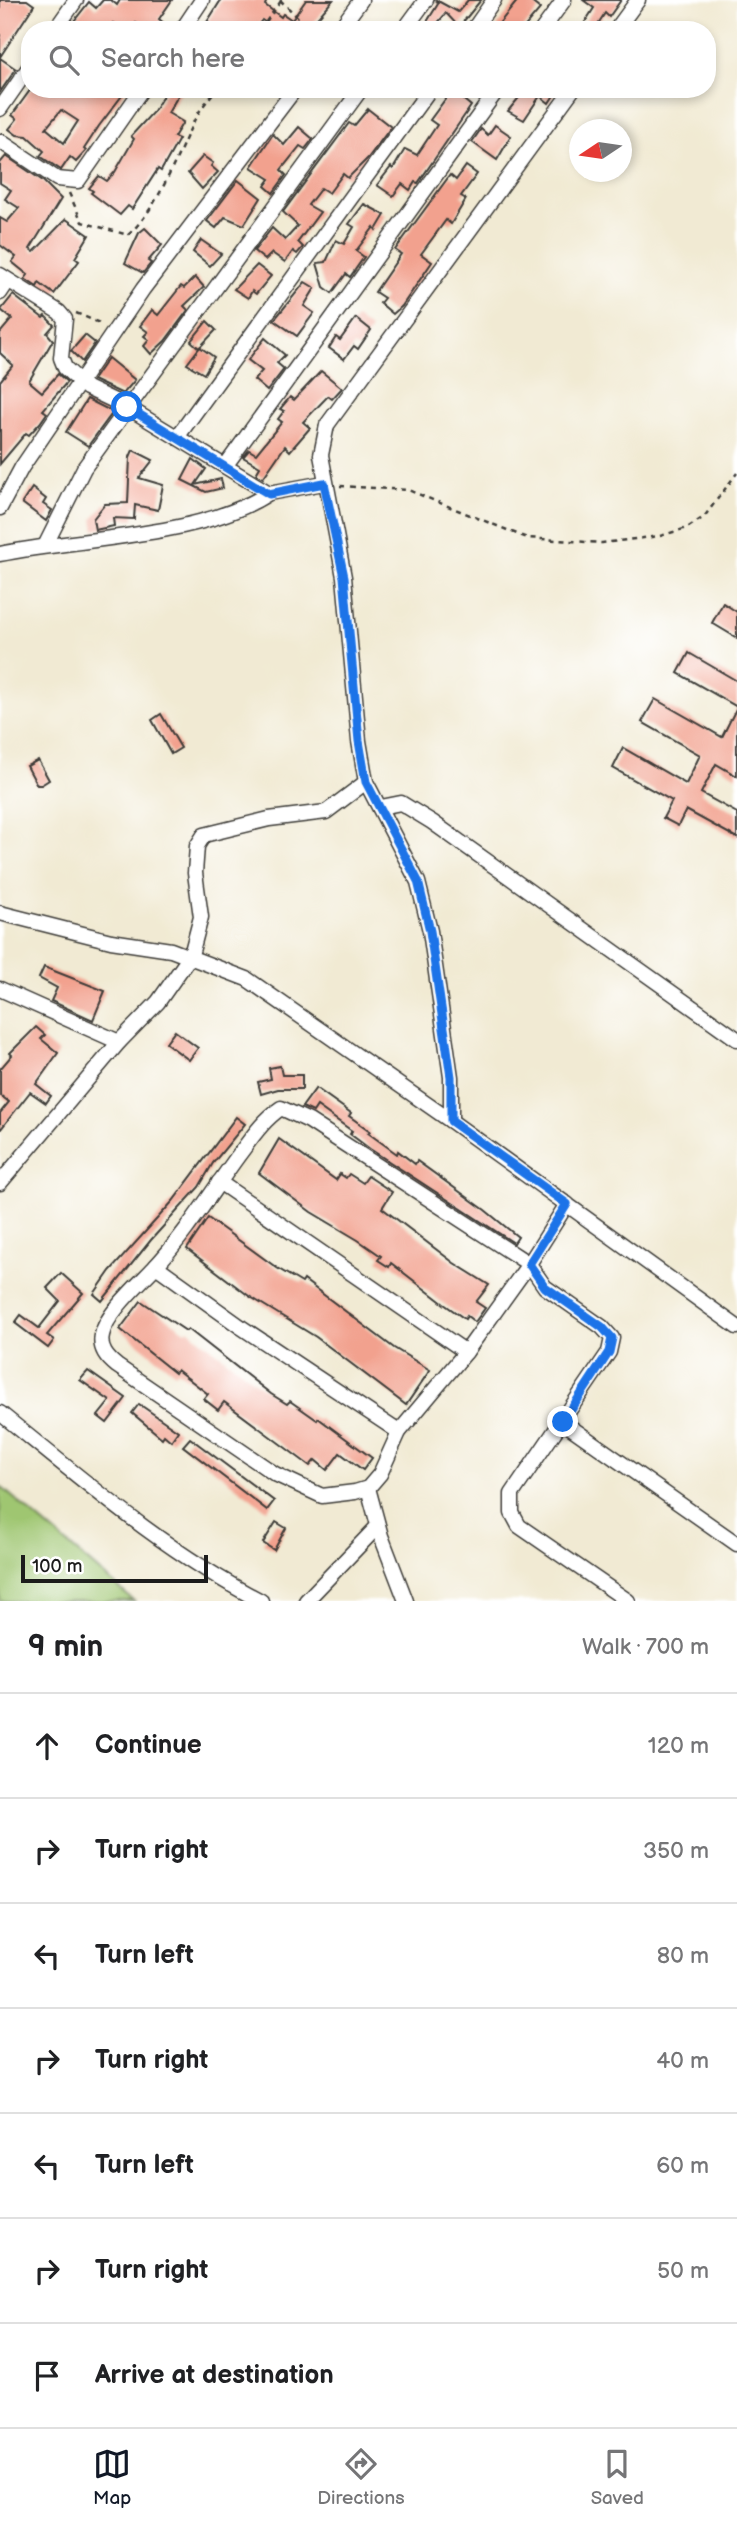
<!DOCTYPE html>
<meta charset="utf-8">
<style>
:root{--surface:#fff;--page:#f6f6f6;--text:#202124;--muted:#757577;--line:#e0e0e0;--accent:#111827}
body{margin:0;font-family:"Balsamiq Sans",sans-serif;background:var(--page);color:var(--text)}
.compass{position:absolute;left:569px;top:119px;width:63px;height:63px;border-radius:50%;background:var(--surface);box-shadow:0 4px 10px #0003;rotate:257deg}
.scale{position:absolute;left:21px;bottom:18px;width:187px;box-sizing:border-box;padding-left:7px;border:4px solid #1c1c1c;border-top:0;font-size:19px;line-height:24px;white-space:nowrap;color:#1c1c1c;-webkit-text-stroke:5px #fff;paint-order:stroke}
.stop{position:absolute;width:21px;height:21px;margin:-16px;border:5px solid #1a73e8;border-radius:50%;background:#fff}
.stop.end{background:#1a73e8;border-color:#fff;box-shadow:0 2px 7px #0008}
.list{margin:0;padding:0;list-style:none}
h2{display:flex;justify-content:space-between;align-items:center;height:91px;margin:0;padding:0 28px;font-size:30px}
h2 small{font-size:23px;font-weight:400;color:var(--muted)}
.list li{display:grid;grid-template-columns:46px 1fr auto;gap:21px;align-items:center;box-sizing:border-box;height:105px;padding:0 28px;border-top:2px solid var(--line)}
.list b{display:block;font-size:26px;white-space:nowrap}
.list em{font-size:23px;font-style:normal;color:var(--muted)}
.icon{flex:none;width:38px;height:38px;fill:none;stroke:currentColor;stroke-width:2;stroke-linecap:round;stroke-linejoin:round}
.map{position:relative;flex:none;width:737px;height:1601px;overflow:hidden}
.search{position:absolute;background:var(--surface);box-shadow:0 4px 10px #0003;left:21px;right:21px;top:21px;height:77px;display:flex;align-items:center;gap:18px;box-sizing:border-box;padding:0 24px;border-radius:28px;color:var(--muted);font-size:26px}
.sheet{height:826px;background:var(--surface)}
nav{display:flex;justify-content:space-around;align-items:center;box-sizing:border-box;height:98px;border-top:2px solid var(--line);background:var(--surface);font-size:19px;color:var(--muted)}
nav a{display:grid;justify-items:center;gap:4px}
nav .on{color:var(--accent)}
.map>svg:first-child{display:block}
.green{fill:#9fc671;stroke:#5e7146;stroke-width:2}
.building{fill:#f2a18e;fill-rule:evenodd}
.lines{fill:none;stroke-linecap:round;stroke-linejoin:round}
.street-casing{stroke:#3c3b37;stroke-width:17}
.path{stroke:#3c3b37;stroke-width:2.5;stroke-dasharray:5 5;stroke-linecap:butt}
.street{stroke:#fff;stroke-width:14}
.route{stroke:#1a73e8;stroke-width:9}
</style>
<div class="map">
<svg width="737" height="1601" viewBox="0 0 737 1601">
<rect width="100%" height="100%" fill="#fff"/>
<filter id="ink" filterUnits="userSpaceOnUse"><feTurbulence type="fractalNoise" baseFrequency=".0143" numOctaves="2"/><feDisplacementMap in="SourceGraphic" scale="14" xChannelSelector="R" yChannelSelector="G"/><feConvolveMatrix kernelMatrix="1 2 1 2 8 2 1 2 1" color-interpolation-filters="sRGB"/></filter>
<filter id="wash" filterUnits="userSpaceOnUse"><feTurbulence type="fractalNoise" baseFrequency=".00686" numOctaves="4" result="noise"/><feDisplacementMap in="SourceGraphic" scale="28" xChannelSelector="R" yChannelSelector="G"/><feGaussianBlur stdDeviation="1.57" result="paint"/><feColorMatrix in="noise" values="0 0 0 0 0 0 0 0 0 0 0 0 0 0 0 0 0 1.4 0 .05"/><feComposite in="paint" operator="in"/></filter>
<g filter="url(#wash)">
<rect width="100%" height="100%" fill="#f1ead3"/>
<!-- green -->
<path class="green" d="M 0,1486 L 134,1601 L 0,1601 Z"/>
<g id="blocks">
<!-- building -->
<g class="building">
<path d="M 0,0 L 27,0 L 34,5 L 0,57 Z"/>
<path d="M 103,0 L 111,0 L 117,5 L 120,0 L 172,0 L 159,19 L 172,30 L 148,30 L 136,23 L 131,30 L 113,23 L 109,30 L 67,30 L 89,2 L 96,8 Z"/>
<path d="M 221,0 L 267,0 L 265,5 L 281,17 L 283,14 L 292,20 L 306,0 L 333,0 L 307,30 L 276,30 L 262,20 L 254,30 L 202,30 Z"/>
<path d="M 436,0 L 458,12 L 468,0 L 481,0 L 459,27 L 446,13 L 432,30 L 425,25 L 438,4 Z"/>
<path d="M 518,0 L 529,0 L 540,9 L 522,30 L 502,30 L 497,26 Z"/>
<path d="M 583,0 L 621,0 L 609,17 L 605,13 L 594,30 L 580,30 L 594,8 Z"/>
<path d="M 0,58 L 16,69 L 0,92 Z"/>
<path d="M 31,89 L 127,89 L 99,126 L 84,149 L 86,151 L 76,162 L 70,157 L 61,170 L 40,156 L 44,151 L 27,136 L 17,135 L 9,129 L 17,119 L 12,115 ZM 61,110 L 78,121 L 64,143 L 46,128 Z"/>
<path d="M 167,89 L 182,89 L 168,113 L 183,122 L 174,137 L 179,139 L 161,171 L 158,169 L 132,209 L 128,206 L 120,215 L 91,193 L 93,191 L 89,188 L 99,176 L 107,181 L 115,172 L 134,139 L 131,136 L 154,111 Z"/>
<path d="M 526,89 L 558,89 L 549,103 L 540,96 L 524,120 L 508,111 Z"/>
<path d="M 452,90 L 471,106 L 418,183 L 415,182 L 410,190 L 402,184 L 393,196 L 377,185 L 391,167 L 393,169 L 405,149 L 417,155 L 437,125 L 430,120 Z"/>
<path d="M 368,109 L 391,127 L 368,158 L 348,178 L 343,174 L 329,193 L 321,188 L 308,205 L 320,212 L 298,242 L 303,247 L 297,254 L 293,251 L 285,262 L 272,253 L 265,260 L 254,251 L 272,228 L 285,240 L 298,226 L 283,212 L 349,123 L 354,126 Z"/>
<path d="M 495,125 L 511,136 L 497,160 L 472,142 L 481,129 L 488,135 Z"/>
<path d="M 299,127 L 313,139 L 305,149 L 300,146 L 281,170 L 286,175 L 273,193 L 265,186 L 270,179 L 251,167 L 273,134 L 284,145 Z"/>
<path d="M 6,156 L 43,181 L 61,199 L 30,249 L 34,252 L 66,219 L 89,235 L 75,258 L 79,261 L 54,294 L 39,283 L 37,287 L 25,279 L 28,275 L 12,262 L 16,257 L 0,245 L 0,218 L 7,222 L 19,208 L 5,199 L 11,190 L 0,183 L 0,163 Z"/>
<path d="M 203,156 L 213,163 L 211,166 L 218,172 L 202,189 L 188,173 Z"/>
<path d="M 466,166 L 477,174 L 461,196 L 466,199 L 451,224 L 446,220 L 421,254 L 432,262 L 402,306 L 393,314 L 380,303 L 384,298 L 375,292 L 401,254 L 395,250 L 450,175 L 456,180 Z"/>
<path d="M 238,180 L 261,198 L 244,225 L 225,217 L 216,228 L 207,221 Z"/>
<path d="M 364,204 L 385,215 L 376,230 L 374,227 L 356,251 L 364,257 L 350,277 L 346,274 L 332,293 L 324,287 L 317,263 L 326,262 L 336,240 L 344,244 L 354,227 L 349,224 Z"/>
<path d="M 145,228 L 162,245 L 148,261 L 151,263 L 143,273 L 125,263 L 139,233 Z"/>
<path d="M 201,240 L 221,254 L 210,266 L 193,252 Z"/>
<path d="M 257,265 L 271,276 L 256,294 L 252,291 L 248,298 L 234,289 Z"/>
<path d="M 195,277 L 204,287 L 184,306 L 188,310 L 165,341 L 151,354 L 144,346 L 149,340 L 144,336 L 148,332 L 140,326 L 152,310 L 158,315 L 181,286 L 184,288 Z"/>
<path d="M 305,282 L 315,288 L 304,306 L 314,313 L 297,336 L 274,320 Z"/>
<path d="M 13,295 L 43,318 L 45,316 L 54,325 L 47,333 L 53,340 L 29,381 L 42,392 L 58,374 L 67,382 L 43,410 L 47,413 L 40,423 L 29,435 L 26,433 L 0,464 L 0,381 L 13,365 L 0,353 L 0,333 L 12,319 L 1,310 Z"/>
<path d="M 356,318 L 371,330 L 358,349 L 354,346 L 344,359 L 329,348 L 336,337 L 340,340 Z"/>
<path d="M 207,321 L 216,330 L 199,348 L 191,341 Z"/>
<path d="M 85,335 L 95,343 L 82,362 L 71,351 Z"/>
<path d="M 265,338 L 285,355 L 277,363 L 284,369 L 267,391 L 254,380 L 262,371 L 248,360 Z"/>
<path d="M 200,347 L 214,357 L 204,374 L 187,364 Z"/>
<path d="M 108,358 L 135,380 L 123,394 L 93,380 Z"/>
<path d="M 321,371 L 342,388 L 332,399 L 328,396 L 303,422 L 310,428 L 290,451 L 285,446 L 263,478 L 256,474 L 260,467 L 243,457 L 249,450 L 256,454 L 282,422 L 278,419 L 284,411 L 280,409 L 290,397 L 294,400 Z"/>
<path d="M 87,399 L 113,412 L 88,446 L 66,432 Z"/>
<path d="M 133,450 L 153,460 L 139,478 L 163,485 L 158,510 L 135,505 L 134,519 L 113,518 L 114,526 L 95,530 L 93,519 L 105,504 L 128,503 L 130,457 Z"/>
<path d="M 193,459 L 206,469 L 195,485 L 221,479 L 223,488 L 206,492 L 182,480 Z"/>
<path d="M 32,488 L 46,499 L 43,504 L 52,510 L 46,521 L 22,503 Z"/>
<path d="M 723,603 L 737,612 L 737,638 L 712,623 Z"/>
<path d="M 689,653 L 737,681 L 737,776 L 716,764 L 701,793 L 737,813 L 737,838 L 686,810 L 678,826 L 663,818 L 672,801 L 613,768 L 623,748 L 686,784 L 700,755 L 642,722 L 655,699 L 722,737 L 737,707 L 678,673 Z"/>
<path d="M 161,714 L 181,748 L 171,754 L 152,720 Z"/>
<path d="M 38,760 L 49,780 L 41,785 L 37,785 L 27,766 Z"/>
<path d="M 44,967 L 105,991 L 93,1020 L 51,1001 L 57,988 L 39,978 Z"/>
<path d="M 36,1027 L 45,1035 L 41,1039 L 58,1053 L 36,1084 L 51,1096 L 46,1103 L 30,1092 L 0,1130 L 0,1113 L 9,1102 L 0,1095 L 0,1069 L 12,1055 L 10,1053 Z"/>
<path d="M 175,1031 L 198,1048 L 189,1060 L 166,1043 Z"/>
<path d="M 280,1066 L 282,1075 L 302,1075 L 302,1089 L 278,1089 L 261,1094 L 258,1082 L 271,1079 L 269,1068 Z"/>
<path d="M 316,1088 L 351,1113 L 349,1116 L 370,1131 L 368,1133 L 397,1154 L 398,1151 L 415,1164 L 417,1161 L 485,1210 L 518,1237 L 514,1243 L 370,1149 L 350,1134 L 352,1131 L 317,1106 L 313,1112 L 302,1107 Z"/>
<path d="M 236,1117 L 245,1124 L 213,1163 L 199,1187 L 151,1240 L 102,1301 L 94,1294 L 110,1271 L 173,1201 Z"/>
<path d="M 279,1139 L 336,1180 L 340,1174 L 346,1178 L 349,1174 L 363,1183 L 368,1176 L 392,1192 L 382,1208 L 454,1263 L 489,1285 L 476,1302 L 485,1308 L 475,1322 L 467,1316 L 465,1319 L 444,1304 L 391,1263 L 389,1267 L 378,1260 L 381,1256 L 358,1240 L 311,1212 L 259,1173 Z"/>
<path d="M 208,1218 L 277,1268 L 302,1283 L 304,1280 L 394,1348 L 430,1370 L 406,1405 L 316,1337 L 249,1296 L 187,1249 Z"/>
<path d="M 61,1273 L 83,1293 L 47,1335 L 54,1340 L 48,1348 L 15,1323 L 21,1315 L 39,1328 L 60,1301 L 47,1288 Z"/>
<path d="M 141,1301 L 186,1331 L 188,1329 L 271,1394 L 287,1404 L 290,1401 L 317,1420 L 318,1418 L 372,1458 L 363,1470 L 340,1453 L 327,1470 L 315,1460 L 310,1466 L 224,1402 L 218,1410 L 204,1399 L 208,1394 L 177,1370 L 175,1373 L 120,1329 Z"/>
<path d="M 88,1371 L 126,1398 L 107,1423 L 98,1416 L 110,1401 L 80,1380 Z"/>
<path d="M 139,1404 L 178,1431 L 171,1441 L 164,1435 L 162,1438 L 132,1413 Z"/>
<path d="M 190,1438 L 274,1501 L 267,1510 L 183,1446 Z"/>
<path d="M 276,1522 L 286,1528 L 274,1550 L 263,1543 Z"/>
</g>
</g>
</g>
<g filter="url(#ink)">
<use href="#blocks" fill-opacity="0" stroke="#3c3b37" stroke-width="2"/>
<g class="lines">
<!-- street casing -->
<g class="street-casing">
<g id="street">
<path d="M 55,30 L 76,0"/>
<path d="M 182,30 L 202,0"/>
<path d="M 339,30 L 361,0"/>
<path d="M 404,30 L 426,0"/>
<path d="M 473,30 L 494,0"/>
<path d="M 542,30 L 564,0"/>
<path d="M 616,30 L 638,0"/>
<path d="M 0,109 L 30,66"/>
<path d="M 0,141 L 57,179 L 78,181 L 142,89"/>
<path d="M 0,275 L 59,312 L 65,319 L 61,358 L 65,368 L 87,388 L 127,407 L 269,493 L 324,483"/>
<path d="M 0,293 L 8,281"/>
<path d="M 178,436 L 430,89"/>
<path d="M 226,465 L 498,89"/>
<path d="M 0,508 L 22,467 L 143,289 L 295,89"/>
<path d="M 46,544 L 84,468 L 361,89"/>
<path d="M 0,554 C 81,537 201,538 269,493"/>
<path d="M 381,807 L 401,803 L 432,822 L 737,1039"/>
<path d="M 0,913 L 111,941 L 171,950 L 247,979 L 451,1121 L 737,1327"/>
<path d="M 0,989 L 119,1042"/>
<path d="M 451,1121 L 451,1077 L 430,931 L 418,882 L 366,782 L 359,741 L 344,577 L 321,455 L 327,425 L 573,89"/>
<path d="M 219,1182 L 466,1352"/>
<path d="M 0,1183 L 119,1042 L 158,1002 L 191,955 L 201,917 L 195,873 L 197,846 L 204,835 L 269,819 L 326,812 L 366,782"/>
<path d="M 567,1204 L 529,1264 L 466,1352 L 399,1432 L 380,1474 L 368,1488 L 355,1492 L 322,1496 L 275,1474 L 117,1366 C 107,1358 99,1349 102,1335 C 106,1313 140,1283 154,1268 C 186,1234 211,1193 238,1156 C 251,1139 262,1121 281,1108 L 309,1121 L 529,1264 L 545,1287 L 602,1327 L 612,1338 L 609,1352 L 512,1494 L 512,1513 L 519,1526 L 628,1601"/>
<path d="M 156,1266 L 241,1327 L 399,1432"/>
<path d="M 0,1413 C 83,1480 166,1552 261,1601"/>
<path d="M 563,1422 L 737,1544"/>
<path d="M 368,1488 L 381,1536 L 406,1601"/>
<path d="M 306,1601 L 378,1526"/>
</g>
</g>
<!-- path -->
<g class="path">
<path d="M 280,0 L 311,30"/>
<path d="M 260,30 L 281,1"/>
<path d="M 69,193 L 82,222 L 128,235 C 160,206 175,159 194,121 C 199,110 209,99 216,89"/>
<path d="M 76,313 L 102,324"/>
<path d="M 340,486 L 408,490 L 527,538 L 602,543 L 660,536 L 687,528 L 704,517 L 737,473"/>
</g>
<!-- street -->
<use href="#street" class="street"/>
</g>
</g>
<g class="lines" filter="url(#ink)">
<!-- route -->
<path class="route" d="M 127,407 L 269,494 L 324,483 L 344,577 L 359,741 L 366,782 L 418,881 L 430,931 L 451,1077 L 451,1121 L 567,1204 L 529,1264 L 545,1287 L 602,1327 L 612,1338 L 609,1352 L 563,1422"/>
</g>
</svg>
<svg class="compass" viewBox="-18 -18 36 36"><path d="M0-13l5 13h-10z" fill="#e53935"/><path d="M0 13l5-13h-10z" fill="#757577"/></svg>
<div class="scale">100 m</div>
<div class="stop" style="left:127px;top:407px"></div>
<div class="stop end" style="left:563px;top:1422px"></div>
<div class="search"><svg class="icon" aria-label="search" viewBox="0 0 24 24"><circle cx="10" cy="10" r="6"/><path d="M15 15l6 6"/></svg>Search here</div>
</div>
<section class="sheet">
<h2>9 min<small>Walk · 700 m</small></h2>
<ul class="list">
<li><svg class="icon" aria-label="ahead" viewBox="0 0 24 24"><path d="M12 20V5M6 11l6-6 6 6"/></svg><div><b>Continue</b></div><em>120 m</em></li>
<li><svg class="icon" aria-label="right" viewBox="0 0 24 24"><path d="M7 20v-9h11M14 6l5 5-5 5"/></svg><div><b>Turn right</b></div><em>350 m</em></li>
<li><svg class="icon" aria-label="left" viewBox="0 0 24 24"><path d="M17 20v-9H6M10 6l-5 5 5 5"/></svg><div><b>Turn left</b></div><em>80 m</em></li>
<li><svg class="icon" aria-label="right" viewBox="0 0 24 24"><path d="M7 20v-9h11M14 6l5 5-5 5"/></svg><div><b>Turn right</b></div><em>40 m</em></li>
<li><svg class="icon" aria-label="left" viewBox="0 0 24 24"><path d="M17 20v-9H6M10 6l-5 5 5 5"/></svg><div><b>Turn left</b></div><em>60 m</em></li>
<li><svg class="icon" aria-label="right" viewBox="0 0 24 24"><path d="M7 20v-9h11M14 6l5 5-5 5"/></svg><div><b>Turn right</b></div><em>50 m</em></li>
<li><svg class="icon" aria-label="arrive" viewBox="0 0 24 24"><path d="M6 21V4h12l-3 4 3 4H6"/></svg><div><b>Arrive at destination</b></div></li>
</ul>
</section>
<nav>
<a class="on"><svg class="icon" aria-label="map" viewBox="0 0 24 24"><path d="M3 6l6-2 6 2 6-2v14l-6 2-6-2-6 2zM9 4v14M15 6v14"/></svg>Map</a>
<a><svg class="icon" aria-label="directions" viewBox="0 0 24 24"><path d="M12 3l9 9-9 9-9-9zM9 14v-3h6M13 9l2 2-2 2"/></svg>Directions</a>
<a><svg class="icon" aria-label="saved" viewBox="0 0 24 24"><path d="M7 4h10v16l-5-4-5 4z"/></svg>Saved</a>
</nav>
